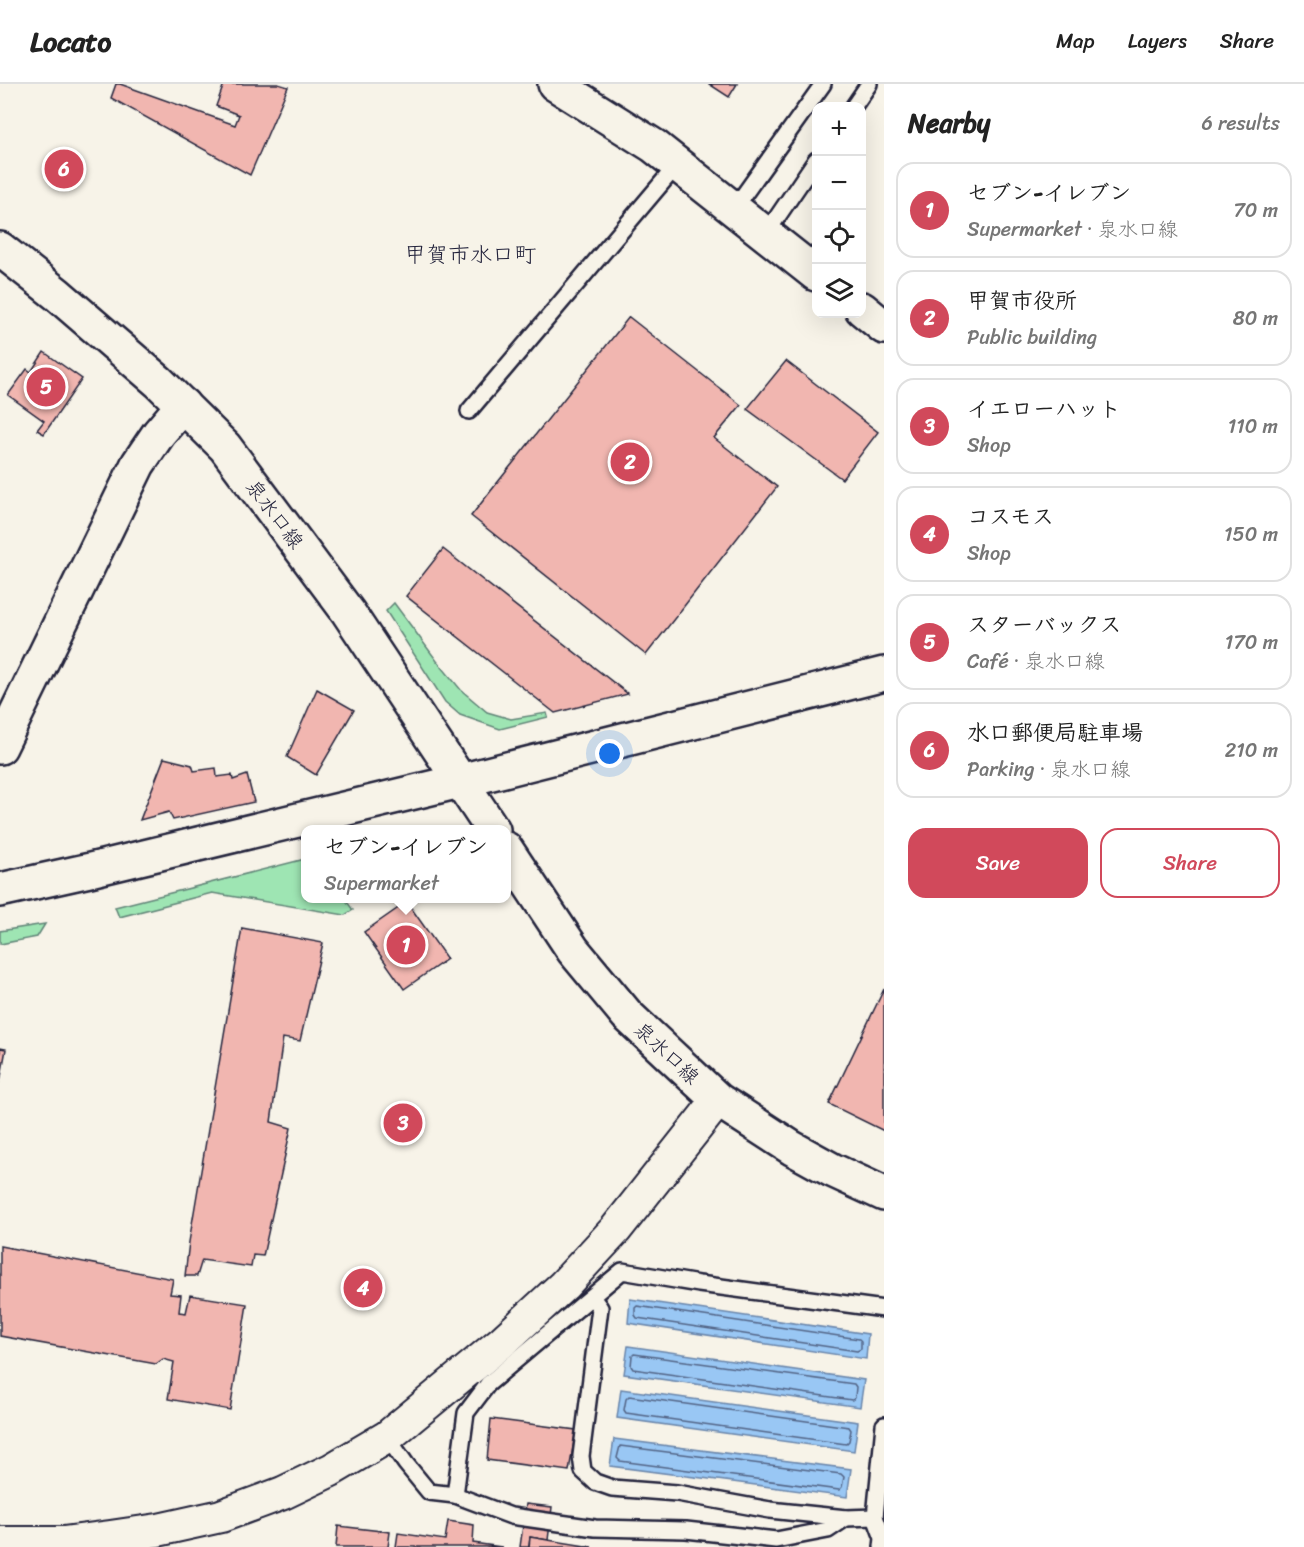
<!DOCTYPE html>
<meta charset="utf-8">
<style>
:root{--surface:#fff;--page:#f6f6f6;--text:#222;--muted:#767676;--line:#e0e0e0;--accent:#d1495b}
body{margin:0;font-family:Sriracha,"Klee One",sans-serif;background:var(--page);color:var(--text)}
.controls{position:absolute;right:18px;top:18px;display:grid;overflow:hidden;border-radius:12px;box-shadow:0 6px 24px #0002}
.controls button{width:54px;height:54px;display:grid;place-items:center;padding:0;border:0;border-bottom:2px solid var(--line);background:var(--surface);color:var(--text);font:30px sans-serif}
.you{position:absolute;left:610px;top:670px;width:21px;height:21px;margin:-15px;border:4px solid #fff;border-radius:50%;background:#1a73e8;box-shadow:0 0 0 9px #1a73e833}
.badge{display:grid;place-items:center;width:39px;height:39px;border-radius:50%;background:var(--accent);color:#fff;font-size:20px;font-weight:700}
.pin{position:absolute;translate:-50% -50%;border:3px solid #fff;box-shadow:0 2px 6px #0006}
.popup{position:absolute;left:301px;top:741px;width:210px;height:78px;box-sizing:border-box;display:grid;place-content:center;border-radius:12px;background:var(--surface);filter:drop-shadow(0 2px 4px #0005);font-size:20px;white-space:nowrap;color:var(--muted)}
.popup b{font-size:22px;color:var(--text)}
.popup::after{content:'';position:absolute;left:50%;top:100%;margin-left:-12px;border:12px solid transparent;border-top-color:var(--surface)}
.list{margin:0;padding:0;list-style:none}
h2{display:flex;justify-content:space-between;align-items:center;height:78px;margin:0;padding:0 24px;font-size:26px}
h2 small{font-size:20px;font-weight:400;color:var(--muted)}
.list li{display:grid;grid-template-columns:39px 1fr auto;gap:18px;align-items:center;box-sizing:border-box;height:96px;margin:0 12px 12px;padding:0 12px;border:2px solid var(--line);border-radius:18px}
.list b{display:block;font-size:22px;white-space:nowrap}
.list p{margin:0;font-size:20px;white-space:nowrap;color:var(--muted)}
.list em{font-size:20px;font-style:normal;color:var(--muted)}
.actions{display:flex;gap:12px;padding:18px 24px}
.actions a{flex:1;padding:14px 0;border:2px solid var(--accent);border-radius:18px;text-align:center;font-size:21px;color:var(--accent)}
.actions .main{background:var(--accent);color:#fff}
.icon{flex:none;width:33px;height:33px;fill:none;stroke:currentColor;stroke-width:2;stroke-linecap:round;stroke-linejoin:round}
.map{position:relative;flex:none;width:884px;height:1463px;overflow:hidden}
header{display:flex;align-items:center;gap:36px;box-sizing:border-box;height:84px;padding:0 30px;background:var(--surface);border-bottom:2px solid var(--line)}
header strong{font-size:28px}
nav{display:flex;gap:33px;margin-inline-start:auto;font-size:21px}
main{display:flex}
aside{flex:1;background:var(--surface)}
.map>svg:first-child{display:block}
.green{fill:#9ee5b3;stroke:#608477;stroke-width:1.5}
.water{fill:#99c7f4;stroke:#6985aa;stroke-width:1.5}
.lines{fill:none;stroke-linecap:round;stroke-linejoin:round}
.shore{stroke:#526485;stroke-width:1.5}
.building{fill:#f1b6b0;stroke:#22223b;stroke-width:1.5}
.service-casing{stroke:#22223b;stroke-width:20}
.minor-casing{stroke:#22223b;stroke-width:36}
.tertiary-casing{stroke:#22223b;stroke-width:38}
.secondary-casing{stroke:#22223b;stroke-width:38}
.service{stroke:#f7f3e8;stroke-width:15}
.minor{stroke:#f7f3e8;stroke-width:32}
.tertiary{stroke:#f7f3e8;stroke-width:33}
.secondary{stroke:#f7f3e8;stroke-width:33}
.labels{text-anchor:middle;stroke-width:4.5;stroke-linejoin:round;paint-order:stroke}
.street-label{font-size:20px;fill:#22223b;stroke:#f7f3e8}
.quarter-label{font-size:22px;fill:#22223b;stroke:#f7f3e8}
</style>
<header>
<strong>Locato</strong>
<nav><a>Map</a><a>Layers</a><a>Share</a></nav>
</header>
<main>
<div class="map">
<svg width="884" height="1463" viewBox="0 0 884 1463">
<rect width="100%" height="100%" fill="#f7f3e8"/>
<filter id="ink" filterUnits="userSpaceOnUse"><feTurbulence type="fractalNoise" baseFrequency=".0167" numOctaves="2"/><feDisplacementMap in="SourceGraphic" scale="12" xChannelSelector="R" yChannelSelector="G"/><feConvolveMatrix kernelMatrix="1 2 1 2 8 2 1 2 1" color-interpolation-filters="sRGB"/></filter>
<g filter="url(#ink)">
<!-- green -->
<g class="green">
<path d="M 394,519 L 437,577 L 461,606 L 487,628 L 511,635 L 547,629 L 548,633 L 500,645 L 460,631 L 445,618 L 386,527 Z"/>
<path d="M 305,775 L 306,814 L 345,815 L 353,826 L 345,831 L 212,809 L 119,833 L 115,823 Z"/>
<path d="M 45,840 L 37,853 L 0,860 L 0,847 Z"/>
</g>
<!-- water -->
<g class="water">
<path d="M 630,1215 L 868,1250 L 866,1275 L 628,1239 Z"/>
<path d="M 628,1262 L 864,1296 L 860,1323 L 624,1290 Z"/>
<path d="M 621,1305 L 858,1338 L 854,1367 L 617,1334 Z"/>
<path d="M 614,1355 L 851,1385 L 847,1413 L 610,1382 Z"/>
</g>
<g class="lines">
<!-- shore -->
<g class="shore">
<path d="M 637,1222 L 859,1255 L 861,1257 L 861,1265 L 857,1267 L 637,1234 L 635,1231 L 635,1224 Z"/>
<path d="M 634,1270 L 854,1300 L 856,1303 L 855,1314 L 852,1316 L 633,1285 L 631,1282 L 632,1272 Z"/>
<path d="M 629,1312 L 849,1343 L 851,1346 L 849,1357 L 846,1360 L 626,1329 L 624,1326 L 626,1315 Z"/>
<path d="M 620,1362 L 841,1390 L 844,1393 L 842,1403 L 839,1406 L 620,1377 L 617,1374 Z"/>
</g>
</g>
<!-- building -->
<g class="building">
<path d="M 116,0 L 120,0 L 235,41 L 239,31 L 216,22 L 224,0 L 278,0 L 288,3 L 250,91 L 111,14 Z"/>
<path d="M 709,0 L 737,0 L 729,13 Z"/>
<path d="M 629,233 L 741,321 L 714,354 L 777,403 L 646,571 L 471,432 Z"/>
<path d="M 44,268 L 82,295 L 44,350 L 37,346 L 44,337 L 8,311 L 27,285 L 31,288 Z"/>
<path d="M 786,277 L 878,348 L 842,395 L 747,325 Z"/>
<path d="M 443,465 L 628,610 L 555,629 L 406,512 Z"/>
<path d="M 317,605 L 354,626 L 316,691 L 287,673 Z"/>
<path d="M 164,674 L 192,681 L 194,687 L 216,684 L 217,693 L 232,691 L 233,696 L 247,691 L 254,718 L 173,736 L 169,728 L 140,736 Z"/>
<path d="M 407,818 L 447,875 L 404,905 L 364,848 Z"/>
<path d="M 242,844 L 323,859 L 300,957 L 283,954 L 271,1038 L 291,1044 L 263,1172 L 253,1171 L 251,1183 L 202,1176 L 197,1192 L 185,1192 L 189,1158 Z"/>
<path d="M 884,905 L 884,1047 L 829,1020 Z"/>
<path d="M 0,964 L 6,965 L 0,998 Z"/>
<path d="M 0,1162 L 173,1195 L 170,1210 L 181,1211 L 179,1228 L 186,1229 L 190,1211 L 247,1220 L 230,1326 L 168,1315 L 174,1278 L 163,1275 L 156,1280 L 0,1252 Z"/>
<path d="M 491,1335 L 576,1346 L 569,1387 L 487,1376 Z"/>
<path d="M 526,1420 L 552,1423 L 548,1456 L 530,1453 L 529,1463 L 520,1463 Z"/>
<path d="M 448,1437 L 474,1441 L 473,1459 L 502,1463 L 396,1463 L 398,1449 L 445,1456 Z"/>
<path d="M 338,1442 L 390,1448 L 388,1463 L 336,1463 Z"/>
<path d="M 530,1453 L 548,1456 L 592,1463 L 529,1463 Z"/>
</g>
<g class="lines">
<!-- service casing -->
<g class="service-casing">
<g id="service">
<path d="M 854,22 L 869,0"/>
<path d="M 733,126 L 823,0"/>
<path d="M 765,151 L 816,76"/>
<path d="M 469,327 L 677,81"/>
<path d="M 592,1213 L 600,1224 L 581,1372 L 583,1387 L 595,1398 L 612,1404 L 677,1409 L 770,1426 L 846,1434 L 875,1433"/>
<path d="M 387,1353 L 406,1380 L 429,1408 L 455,1411 L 511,1432 L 595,1444 L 686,1446 L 776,1456 L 828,1446 L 846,1434"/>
<path d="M 455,1411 L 466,1329 L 488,1300 L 622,1187 L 699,1200 L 884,1225"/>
<path d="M 882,1463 L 883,1454 L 875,1433 L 884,1341"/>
</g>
</g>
<!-- minor casing -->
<g class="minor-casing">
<path id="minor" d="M 0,1459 L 63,1459 L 110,1453 L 158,1446 L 221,1432 L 283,1409 L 331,1386 L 387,1353 L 503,1257 L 564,1201 L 616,1145 L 718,1016"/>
</g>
<!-- tertiary casing -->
<g class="tertiary-casing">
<g id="tertiary">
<path d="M 555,0 L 654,62 L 816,190"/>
<path d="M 862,225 L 884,243"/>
<path d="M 0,663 L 138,380 L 159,349 L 183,321"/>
<path d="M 0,806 L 90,786 L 460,697 L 884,590"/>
</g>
</g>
<!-- secondary casing -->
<g class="secondary-casing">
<g id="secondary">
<path d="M 0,165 L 57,210 L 159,298 L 225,363 L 348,528 L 493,746"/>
<path d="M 506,765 L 573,866 L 627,931 L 718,1016 L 792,1064 L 832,1086 L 884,1110"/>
</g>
</g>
<!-- service -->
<use href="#service" class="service"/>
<!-- minor -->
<use href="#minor" class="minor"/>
<!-- tertiary -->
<use href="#tertiary" class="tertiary"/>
<!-- secondary -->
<use href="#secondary" class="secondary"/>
</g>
</g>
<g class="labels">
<!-- street labels -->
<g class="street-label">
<text transform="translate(275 430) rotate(53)" y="7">泉水口線</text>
<text transform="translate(667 969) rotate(43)" y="7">泉水口線</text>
</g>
<!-- quarter labels -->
<g class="quarter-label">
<text x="470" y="178">甲賀市水口町</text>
</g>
</g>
</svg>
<div class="controls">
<button>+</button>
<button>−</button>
<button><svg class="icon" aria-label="locate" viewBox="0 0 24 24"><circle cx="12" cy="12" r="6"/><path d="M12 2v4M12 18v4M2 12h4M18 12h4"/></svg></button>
<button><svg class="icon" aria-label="layers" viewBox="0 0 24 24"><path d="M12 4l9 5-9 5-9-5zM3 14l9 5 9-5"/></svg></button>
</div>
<div class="you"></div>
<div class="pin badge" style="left:406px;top:861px">1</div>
<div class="popup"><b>セブン-イレブン</b>Supermarket</div>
<div class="pin badge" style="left:630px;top:378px">2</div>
<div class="pin badge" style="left:403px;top:1039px">3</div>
<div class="pin badge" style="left:363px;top:1204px">4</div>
<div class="pin badge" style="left:46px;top:303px">5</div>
<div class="pin badge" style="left:64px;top:85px">6</div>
</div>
<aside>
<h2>Nearby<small>6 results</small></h2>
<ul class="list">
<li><span class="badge">1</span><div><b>セブン-イレブン</b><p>Supermarket · 泉水口線</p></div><em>70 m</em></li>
<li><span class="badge">2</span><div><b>甲賀市役所</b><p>Public building</p></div><em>80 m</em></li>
<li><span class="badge">3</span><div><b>イエローハット</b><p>Shop</p></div><em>110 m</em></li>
<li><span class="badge">4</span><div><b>コスモス</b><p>Shop</p></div><em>150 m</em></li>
<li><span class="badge">5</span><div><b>スターバックス</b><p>Café · 泉水口線</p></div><em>170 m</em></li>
<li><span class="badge">6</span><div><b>水口郵便局駐車場</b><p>Parking · 泉水口線</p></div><em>210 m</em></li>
</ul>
<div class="actions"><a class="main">Save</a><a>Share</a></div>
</aside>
</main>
